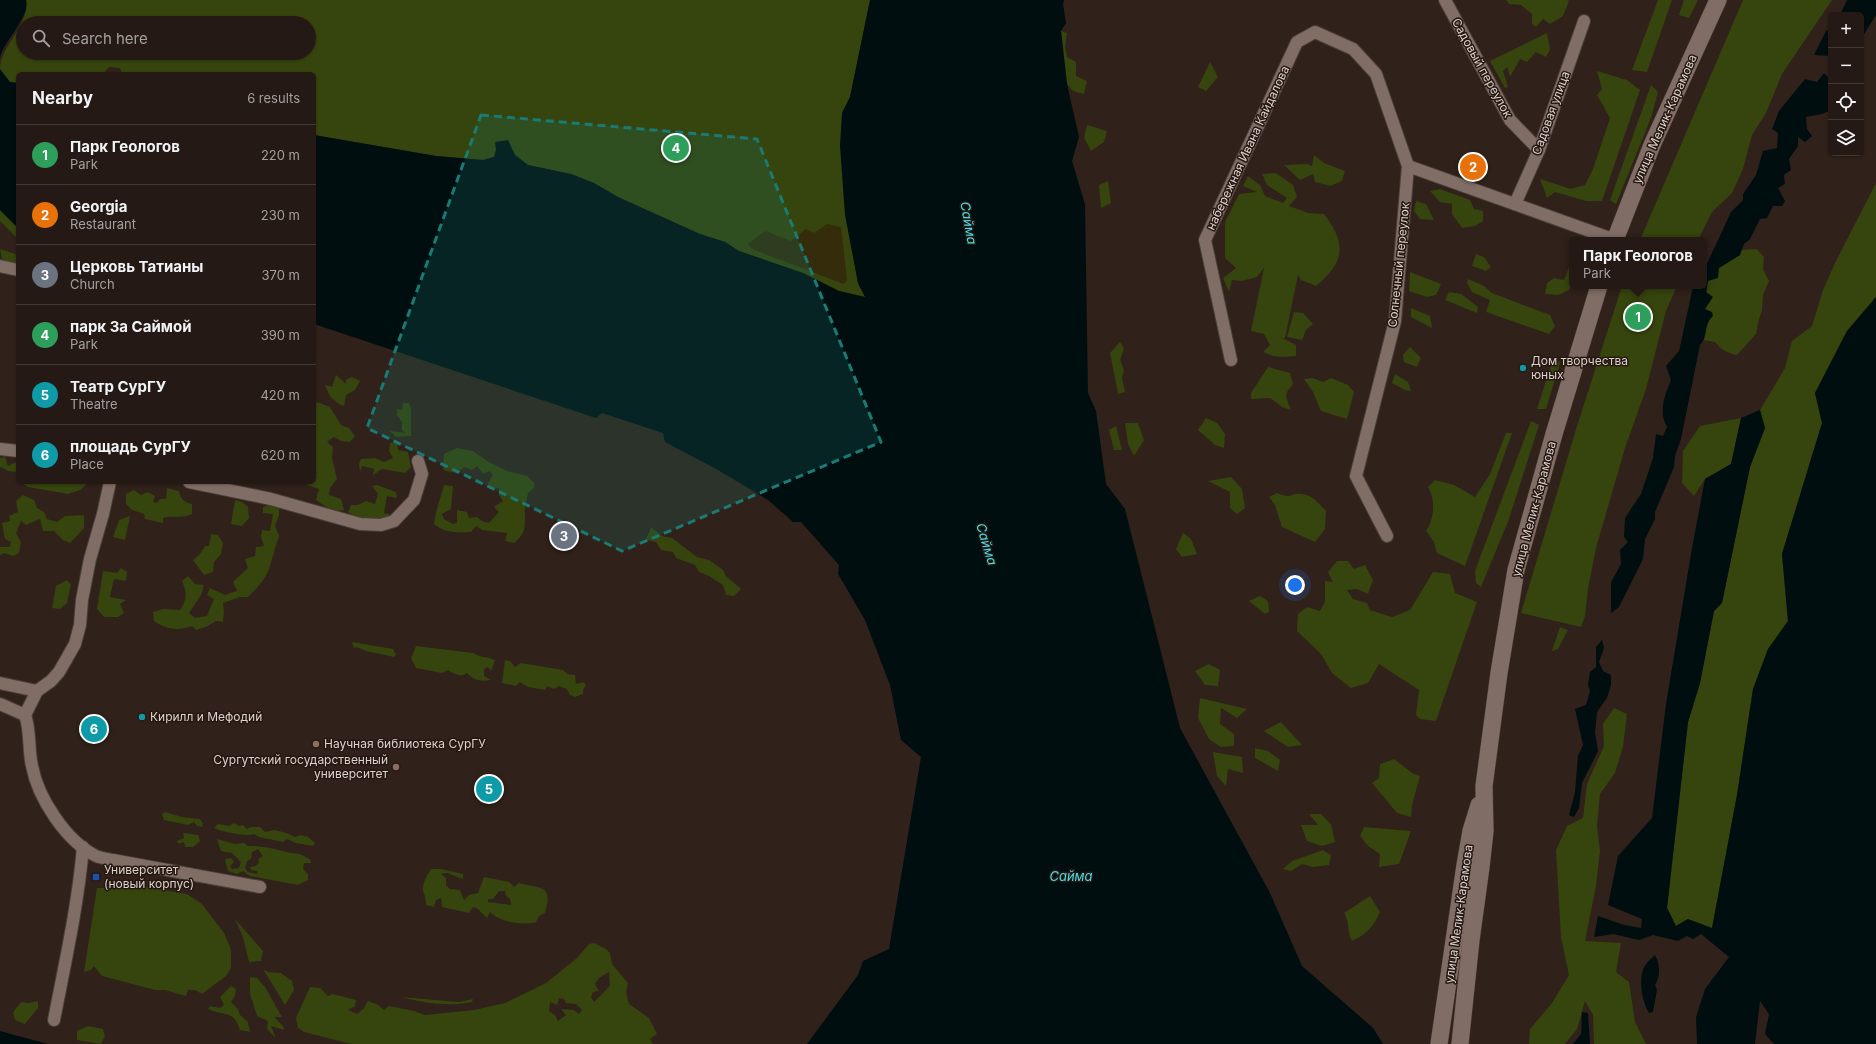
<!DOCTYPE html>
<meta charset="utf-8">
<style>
:root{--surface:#241914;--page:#2c221d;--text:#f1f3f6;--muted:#a3a0a0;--line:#413834;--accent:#d93025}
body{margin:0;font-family:Inter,sans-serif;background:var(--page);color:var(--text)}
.controls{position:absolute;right:12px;top:12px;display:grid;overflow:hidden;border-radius:6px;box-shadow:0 1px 3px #0004}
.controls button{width:36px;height:36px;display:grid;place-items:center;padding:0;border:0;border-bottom:1px solid var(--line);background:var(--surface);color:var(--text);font:20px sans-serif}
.you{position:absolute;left:1295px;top:585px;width:14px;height:14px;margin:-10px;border:3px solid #fff;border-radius:50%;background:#1a73e8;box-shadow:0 0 0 6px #1a73e833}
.badge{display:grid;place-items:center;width:26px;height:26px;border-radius:50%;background:var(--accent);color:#fff;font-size:13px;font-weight:700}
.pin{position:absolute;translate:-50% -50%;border:2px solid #fff;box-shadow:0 1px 4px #0006}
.popup{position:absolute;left:1569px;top:237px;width:138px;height:52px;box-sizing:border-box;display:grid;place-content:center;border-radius:6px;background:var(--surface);filter:drop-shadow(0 1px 3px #0005);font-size:13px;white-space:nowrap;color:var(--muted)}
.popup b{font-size:15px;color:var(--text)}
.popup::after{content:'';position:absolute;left:50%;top:100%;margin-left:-8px;border:8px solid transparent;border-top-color:var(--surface)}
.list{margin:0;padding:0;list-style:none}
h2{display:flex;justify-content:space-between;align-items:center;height:52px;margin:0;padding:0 16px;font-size:17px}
h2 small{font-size:13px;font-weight:400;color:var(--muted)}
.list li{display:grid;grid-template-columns:26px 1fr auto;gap:12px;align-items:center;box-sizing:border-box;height:60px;padding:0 16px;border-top:1px solid var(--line)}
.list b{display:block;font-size:15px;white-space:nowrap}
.list p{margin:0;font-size:13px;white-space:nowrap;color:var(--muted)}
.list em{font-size:13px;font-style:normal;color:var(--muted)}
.icon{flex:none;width:22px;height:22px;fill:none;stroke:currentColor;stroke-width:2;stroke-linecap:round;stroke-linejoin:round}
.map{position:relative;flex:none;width:1876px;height:1044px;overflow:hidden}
.search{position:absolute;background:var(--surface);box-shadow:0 1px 3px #0004;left:16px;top:16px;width:300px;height:44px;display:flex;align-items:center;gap:10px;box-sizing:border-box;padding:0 14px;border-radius:22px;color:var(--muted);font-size:15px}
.panel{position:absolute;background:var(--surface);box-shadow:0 1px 3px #0004;left:16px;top:72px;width:300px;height:412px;border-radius:6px}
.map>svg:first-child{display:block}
.green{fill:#36440d;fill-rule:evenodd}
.sand{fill:#342c0b}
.water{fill:#000e10}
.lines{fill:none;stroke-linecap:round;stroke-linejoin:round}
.minor-casing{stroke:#4a3e39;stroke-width:14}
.secondary-casing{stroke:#4a3e39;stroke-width:18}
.minor{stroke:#806d65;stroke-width:12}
.secondary{stroke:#806d65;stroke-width:17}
.marked{fill:#197b73;fill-opacity:0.2;stroke:#197b73;stroke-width:3;stroke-dasharray:8 5;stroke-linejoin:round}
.culture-dot{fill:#0f9aa8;stroke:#261811;stroke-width:1.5}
.education-dot{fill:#8d6e63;stroke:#261811;stroke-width:1.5}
.transit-dot{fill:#1a4fb4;stroke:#261811;stroke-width:1.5}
.labels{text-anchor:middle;stroke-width:3;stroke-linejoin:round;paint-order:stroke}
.street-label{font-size:12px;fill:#dbd1cd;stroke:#261811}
.poi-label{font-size:12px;fill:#dbd1cd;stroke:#261811;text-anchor:start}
.water-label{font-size:13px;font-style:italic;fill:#47dbe6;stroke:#261811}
</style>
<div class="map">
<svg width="1876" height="1044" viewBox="0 0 1876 1044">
<rect width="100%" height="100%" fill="#30211a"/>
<!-- green -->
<g class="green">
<path d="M 26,0 L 870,0 L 850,97 L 842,113 L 853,254 L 858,283 L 865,297 L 839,291 L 803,273 L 739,251 L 725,242 L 700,234 L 618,197 L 594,183 L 571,174 L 528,165 L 515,155 L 496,150 L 494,157 L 483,160 L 436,156 L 314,135 L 314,74 L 122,74 L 120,68 L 109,67 L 103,74 L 18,74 L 18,83 L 10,82 C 7,78 2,74 0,69 C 0,47 31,22 26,0 ZM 23,23 L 309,23 L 309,53 L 23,53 Z"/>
<path d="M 1506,0 L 1568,0 L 1569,1 L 1563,16 L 1550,24 L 1543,19 L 1536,27 L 1532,24 L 1532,14 L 1521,5 L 1509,4 Z"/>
<path d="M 1658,0 L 1672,0 L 1647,72 L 1632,70 Z"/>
<path d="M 1684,0 L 1698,0 L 1689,18 L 1679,15 Z"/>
<path d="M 1743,0 L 1832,0 L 1782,74 L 1766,113 L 1752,135 L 1743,169 L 1732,193 L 1712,212 L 1698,240 L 1640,240 Z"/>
<path d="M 1061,31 L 1067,33 L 1065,47 L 1067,57 L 1076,62 L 1076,76 L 1087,81 L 1084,94 L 1073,91 L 1067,84 Z"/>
<path d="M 1547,33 L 1550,50 L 1546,57 L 1536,52 L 1527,62 L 1520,59 L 1510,77 L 1507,67 L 1503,71 L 1508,87 L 1505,88 L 1490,61 Z"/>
<path d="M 1210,62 L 1218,77 L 1206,91 L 1198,87 Z"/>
<path d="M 1597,71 L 1627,80 L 1640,90 L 1602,201 L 1586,201 L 1555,192 L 1547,198 L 1540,179 L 1571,189 L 1585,185 L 1593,169 L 1610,118 L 1597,95 L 1602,89 Z"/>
<path d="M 1651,85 L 1658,92 L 1651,118 L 1616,204 L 1610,200 Z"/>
<path d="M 1087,125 L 1107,131 L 1104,142 L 1091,151 L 1084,138 Z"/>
<path d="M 1314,155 L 1324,163 L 1345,171 L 1342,181 L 1330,186 L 1315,182 L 1313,174 L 1300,180 L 1284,165 L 1307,164 L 1312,166 Z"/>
<path d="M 1276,173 L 1293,185 L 1297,197 L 1289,206 L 1308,213 L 1324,214 C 1347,244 1345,262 1316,286 L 1301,280 L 1298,275 L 1285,338 L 1282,338 L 1296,345 L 1296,356 C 1283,357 1275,358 1263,352 L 1270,345 L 1264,334 L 1251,331 L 1264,268 L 1257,277 L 1242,281 L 1232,280 L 1229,292 L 1223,278 L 1236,268 L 1225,258 L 1225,222 L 1239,194 L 1257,192 L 1243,186 L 1248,176 L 1260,185 L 1265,196 L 1283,203 L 1287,198 L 1267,185 L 1262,174 Z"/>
<path d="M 1108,181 L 1111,203 L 1101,208 L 1099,185 Z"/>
<path d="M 1876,183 L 1876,297 L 1847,331 L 1815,393 L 1822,423 L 1782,554 L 1788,621 L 1768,649 L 1753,689 L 1737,795 L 1712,929 L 1688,919 L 1676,926 L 1667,908 L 1688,722 L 1700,683 L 1714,611 L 1722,603 L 1750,467 L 1765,428 L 1760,410 L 1785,368 L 1792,341 L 1812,326 L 1823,290 L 1835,263 Z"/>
<path d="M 1440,189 L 1470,200 L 1474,209 L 1483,211 L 1483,221 L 1475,226 L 1462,228 L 1452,214 L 1452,204 L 1440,202 L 1430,191 Z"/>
<path d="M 1416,201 L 1426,204 L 1434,220 L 1420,219 L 1414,211 Z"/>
<path d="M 0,210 L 18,228 L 18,239 L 0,221 Z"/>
<path d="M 0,249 L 18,255 L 18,266 L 2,259 Z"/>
<path d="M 1757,249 L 1764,257 L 1763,269 L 1769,281 L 1763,295 L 1762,310 L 1759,319 L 1756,334 L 1737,355 C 1727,353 1721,350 1715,342 L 1704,340 L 1707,322 L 1705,309 L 1708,281 L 1719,268 L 1740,255 L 1741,250 Z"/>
<path d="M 1476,254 L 1484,257 L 1491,267 L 1486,271 L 1472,266 Z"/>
<path d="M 1571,262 L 1572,282 L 1569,290 L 1558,295 L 1545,294 L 1547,283 L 1554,278 L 1564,280 Z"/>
<path d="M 1410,272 L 1441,284 L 1436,295 L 1427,297 L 1409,291 Z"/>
<path d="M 1468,279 L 1484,286 L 1492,293 L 1550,315 L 1555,326 L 1549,334 L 1486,312 L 1490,300 L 1472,292 L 1467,283 Z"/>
<path d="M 1622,286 L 1677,286 L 1666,311 L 1646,389 L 1625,448 L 1596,548 L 1588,589 L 1585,616 L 1581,627 L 1521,613 L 1577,426 Z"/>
<path d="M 1449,292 L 1461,294 L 1478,307 L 1477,313 L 1445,300 Z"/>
<path d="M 1411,308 L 1430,316 L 1432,328 L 1411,317 Z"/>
<path d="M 1294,312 L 1303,313 L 1313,324 L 1306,330 L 1302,340 L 1287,337 Z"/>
<path d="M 1120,342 L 1124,348 L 1120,360 L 1124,370 L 1122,378 L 1125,392 L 1118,394 L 1110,353 Z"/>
<path d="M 1410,347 L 1421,358 L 1417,367 L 1404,362 L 1403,355 Z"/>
<path d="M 1554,356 L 1560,363 L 1546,409 L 1537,409 Z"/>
<path d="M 1268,367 L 1290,373 L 1293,384 L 1287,392 L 1286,397 L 1291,410 L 1282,407 L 1270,398 L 1251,399 L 1251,393 Z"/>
<path d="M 1395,374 L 1408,382 L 1411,391 L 1405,390 L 1392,383 Z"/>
<path d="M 336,375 L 346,384 L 346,380 L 352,377 L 360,381 L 355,390 L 346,395 L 344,406 C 333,402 329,396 325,385 L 332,387 Z"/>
<path d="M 1313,378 L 1323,382 L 1331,378 L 1348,385 L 1354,392 L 1347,419 L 1321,411 L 1313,392 L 1304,379 Z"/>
<path d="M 317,402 L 330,407 L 341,425 L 349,428 L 355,436 L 350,442 L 341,441 L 334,437 L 327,442 L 333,447 L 332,458 L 337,479 L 330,488 L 329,495 L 341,499 L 344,510 C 334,512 324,506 316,500 L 319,489 L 307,485 L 305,482 L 314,482 L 314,474 L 317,473 L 314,465 L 314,404 Z"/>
<path d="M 403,403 L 409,403 L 411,409 L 411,436 L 396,437 L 390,431 L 405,433 L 402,430 L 402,422 L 397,415 L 397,409 L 402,410 Z"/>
<path d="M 1206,418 L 1217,423 L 1225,434 L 1224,448 L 1215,445 L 1198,430 Z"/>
<path d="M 1741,418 L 1731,464 L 1705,479 L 1694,496 L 1682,483 L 1683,451 L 1700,426 Z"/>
<path d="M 1531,421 L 1539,425 L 1509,519 L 1481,587 L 1476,583 L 1475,571 Z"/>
<path d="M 1125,423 L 1138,423 L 1144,440 L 1134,456 L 1128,444 Z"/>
<path d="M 1116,426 L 1122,450 L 1114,450 L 1109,430 Z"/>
<path d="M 1506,433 L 1512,433 L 1465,566 L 1437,553 L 1434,542 L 1426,531 C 1434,519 1436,500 1428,487 L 1435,480 L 1454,485 L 1475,497 L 1490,474 Z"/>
<path d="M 397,442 L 398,450 L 408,452 L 411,467 L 405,473 L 382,469 L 373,475 L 374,469 L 362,466 L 360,472 L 359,464 L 361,459 L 375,458 L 384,462 L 393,458 L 389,451 L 390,443 Z"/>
<path d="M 457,448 L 473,451 L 487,461 L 507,471 L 527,476 L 534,483 L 534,488 L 528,493 C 527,500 524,508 525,516 C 525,529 525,534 514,543 L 505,541 L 507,533 L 482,530 L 476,526 L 471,532 C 458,533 444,533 434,524 L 436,512 L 444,485 L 453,486 L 451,509 L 442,514 L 444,519 L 453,524 L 457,523 L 457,510 L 467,512 L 469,518 L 477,517 L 482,521 L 489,523 L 499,512 L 494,507 L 503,501 L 499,495 L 499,488 L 489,488 L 488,483 L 493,475 L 490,471 L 483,474 L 477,466 L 472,470 L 464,467 L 457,473 L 446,471 L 443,469 L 444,454 Z"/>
<path d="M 5,457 L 8,466 L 18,461 L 18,480 L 16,479 L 17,472 L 8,471 L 1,467 L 0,468 L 0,458 Z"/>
<path d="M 1231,477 L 1242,489 L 1245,508 L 1237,514 L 1230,508 L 1230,492 L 1208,481 Z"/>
<path d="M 20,482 L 89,482 L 80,490 L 68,494 L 28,487 Z"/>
<path d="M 377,485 L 396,492 L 397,498 L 387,496 L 384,513 L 393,515 L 388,521 L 358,518 L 348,512 L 351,505 L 358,505 L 366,501 L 375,504 L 378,494 L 372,486 Z"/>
<path d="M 167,488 L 179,491 C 181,499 183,502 192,504 L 192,514 C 180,519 175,515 163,518 L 163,523 L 145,519 L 144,514 L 132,510 L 126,504 L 126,494 L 134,490 L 141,495 L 148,492 L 155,496 L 153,502 L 157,503 L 160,499 L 166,499 Z"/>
<path d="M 1277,493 C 1293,500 1290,492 1302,494 C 1313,495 1319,504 1326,511 L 1325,529 L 1315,542 L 1282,527 L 1275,505 L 1269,497 Z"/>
<path d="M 23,495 L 34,500 L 37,508 L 44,512 L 47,519 L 57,522 L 65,516 L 84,515 L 84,528 L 70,543 L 63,540 L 54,531 L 43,531 L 40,519 L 26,525 L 21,521 L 16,533 L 21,542 L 19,553 L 13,556 L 4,553 L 0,555 L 0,547 L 10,547 L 11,542 L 5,539 L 2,523 L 10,521 L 9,516 L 18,512 L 16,501 Z"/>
<path d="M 235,500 L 242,502 L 248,507 L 249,518 L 242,526 L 231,524 Z"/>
<path d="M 271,504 L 279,507 L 279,515 L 275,526 L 279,536 C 275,547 273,556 270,566 C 267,578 256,589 248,597 L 240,597 L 223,603 L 224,611 L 223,622 L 216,621 L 208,626 L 196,630 L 192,626 C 178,631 167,630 154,621 L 153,612 L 163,609 L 180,610 C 187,600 187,593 182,581 L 188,576 L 195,584 L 204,585 L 201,595 L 189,613 L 195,618 L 207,616 L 214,599 L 207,595 L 210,588 L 225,595 L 237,591 L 233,582 L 248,568 L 245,559 L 255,556 L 256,547 L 264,546 L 261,537 L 262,530 L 270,531 L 273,514 L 263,513 L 263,507 Z"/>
<path d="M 130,516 L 125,540 L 113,537 L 119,520 Z"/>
<path d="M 651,527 L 662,536 L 672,538 L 697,557 L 709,560 L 723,570 L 726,576 L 741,589 L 734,596 L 726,595 L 723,585 L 709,576 L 699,572 L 695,565 L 676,558 L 673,552 L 661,550 L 656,542 L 646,540 Z"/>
<path d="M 1183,533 L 1191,539 L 1197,554 L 1182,557 L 1176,549 Z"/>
<path d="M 211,534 L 218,535 L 223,543 L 221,554 L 214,562 L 213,572 L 204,575 L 193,560 L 200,554 L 205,546 L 209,546 Z"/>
<path d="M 1337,561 L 1348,561 L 1354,569 L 1365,565 L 1373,580 L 1368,594 L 1357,589 L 1347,590 L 1353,599 L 1367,603 L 1370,610 L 1392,617 L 1410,610 L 1433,572 L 1450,574 L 1455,593 L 1477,602 L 1436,721 L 1420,719 L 1416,715 L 1419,690 L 1379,664 L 1368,683 L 1351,688 L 1332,673 L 1321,654 L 1297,631 L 1298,614 L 1307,607 L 1320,611 L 1325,602 L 1325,581 L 1333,582 L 1328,572 Z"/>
<path d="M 121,568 L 127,572 L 126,581 L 114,579 L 110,597 L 126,600 L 120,604 L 124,613 L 118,617 L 104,617 L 97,609 L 103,571 L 117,573 Z"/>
<path d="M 67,580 L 71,585 L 67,603 L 60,609 L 52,608 L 56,586 Z"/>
<path d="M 1260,596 L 1268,601 L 1269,612 L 1265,614 L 1249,601 Z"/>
<path d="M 1560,627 L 1568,630 L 1558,649 L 1552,651 Z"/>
<path d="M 352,642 L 393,649 L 396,655 L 394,657 L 366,651 L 357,647 L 354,648 Z"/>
<path d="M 416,646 L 473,653 C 481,658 486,656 495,660 L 491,671 L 488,667 L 484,669 L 484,676 L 491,680 C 481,682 473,680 467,673 C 460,678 454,674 448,670 L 442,673 L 416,668 L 411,658 Z"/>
<path d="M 505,660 L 510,661 L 515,667 L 521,663 L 563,670 L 567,674 L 575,675 L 576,684 L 584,682 L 586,685 L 583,690 L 583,694 L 575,697 L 570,695 L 567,689 L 559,686 L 554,689 L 547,686 L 545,690 L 528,687 L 520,682 L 516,686 L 502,683 Z"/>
<path d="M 1209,664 L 1220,670 L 1218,686 L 1205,685 L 1195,671 Z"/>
<path d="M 1200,698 L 1247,709 L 1237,718 L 1221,708 L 1220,724 L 1234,734 L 1234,746 L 1221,747 L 1209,739 L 1198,718 Z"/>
<path d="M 1614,708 L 1627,714 L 1623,747 L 1615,773 L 1600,794 L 1597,826 L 1600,851 L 1596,886 L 1585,941 L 1621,943 L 1616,972 L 1629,982 L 1635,1022 L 1646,1044 L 1594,1044 L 1593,1015 L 1585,1001 L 1577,1029 L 1565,1044 L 1529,1044 L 1530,1029 L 1552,1003 L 1569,975 L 1561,937 L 1556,850 L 1567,826 L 1583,818 L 1587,784 L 1604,746 L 1603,724 Z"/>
<path d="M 1281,722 L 1302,745 L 1288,747 L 1264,731 Z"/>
<path d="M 1255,748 L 1268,751 L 1280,760 L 1278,771 L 1255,758 Z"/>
<path d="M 1213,752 L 1242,757 L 1243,773 L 1228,769 L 1226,786 L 1217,776 Z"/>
<path d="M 1394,759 L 1412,773 L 1420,776 L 1412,805 L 1411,817 L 1397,813 L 1372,783 L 1379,778 L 1380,764 Z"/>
<path d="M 165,812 L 182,817 L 200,819 L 203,824 L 202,827 L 197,826 L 194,822 L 188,825 L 164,820 L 162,814 Z"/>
<path d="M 1309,814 L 1321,814 L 1331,824 L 1335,842 L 1322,846 L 1307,841 L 1301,825 L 1318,825 Z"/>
<path d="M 234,823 L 239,826 L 243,825 L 247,829 L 251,827 L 260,827 L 265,832 L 274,830 L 287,833 L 295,837 L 301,835 L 308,837 L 315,843 L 313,846 L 296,843 L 287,839 L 283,842 L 259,837 L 254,834 C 246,837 223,832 214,828 L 218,824 L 229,826 Z"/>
<path d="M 1364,827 L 1411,831 L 1399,864 L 1379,867 L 1380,854 L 1368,846 L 1360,836 Z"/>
<path d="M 183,833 L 198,835 L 200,841 L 193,847 L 185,847 L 184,842 L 179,844 L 177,841 L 184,838 Z"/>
<path d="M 217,839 L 235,844 L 244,843 L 248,846 C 266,845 282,852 299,854 C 302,854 306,858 310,859 L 311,863 L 304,863 L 303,869 L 308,874 L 308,880 L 298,885 L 250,876 L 243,871 L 237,874 L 228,871 L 225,859 L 231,858 L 234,862 L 230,866 L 232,869 L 239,868 L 241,862 L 232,853 L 221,851 ZM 258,849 L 263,856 L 258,859 L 259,862 L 256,866 L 250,867 L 251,870 L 258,871 L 257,874 L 248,872 L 245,868 L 247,861 L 251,859 L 252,852 Z"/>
<path d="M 1323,850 L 1331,855 L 1329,865 L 1313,867 L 1302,864 L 1291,871 L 1283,869 L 1292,861 Z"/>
<path d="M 431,869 L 441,869 L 463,874 L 463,879 L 447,873 L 441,874 L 446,878 L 446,885 L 450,889 L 460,890 L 464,900 L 469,895 L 478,893 L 484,877 L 509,882 L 514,887 L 519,883 C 539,889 554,883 545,913 L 539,916 L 536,922 C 523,926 500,922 490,912 L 487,918 L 478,909 L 473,907 L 469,913 L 442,907 L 441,898 L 436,900 L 434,907 L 426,905 C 426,899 425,896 423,891 C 422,884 427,875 431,869 ZM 499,891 L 505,891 L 506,896 L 510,899 L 511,905 L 488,902 L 488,899 L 493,899 Z"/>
<path d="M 108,881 L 187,894 L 202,904 L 224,933 L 231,950 L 231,968 L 226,976 L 202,994 L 195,990 L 188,990 L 186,996 L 165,990 L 155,990 L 102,976 L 94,966 L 91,970 L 84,972 L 97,888 L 106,888 Z"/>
<path d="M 1370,896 L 1380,912 C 1373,927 1367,934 1352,941 C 1346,930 1351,926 1344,913 Z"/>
<path d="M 235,919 L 263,951 L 261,961 L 249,962 L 243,937 Z"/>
<path d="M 594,943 L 606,949 L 610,953 L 612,964 L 628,983 L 626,992 L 629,1004 L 649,1018 L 657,1034 L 650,1039 L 653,1044 L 351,1044 L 304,1032 L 298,1028 L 296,1018 L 310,987 L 320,988 L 328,996 L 333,994 L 356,1000 L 355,1006 L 348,1010 L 357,1014 L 364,1008 L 368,1001 L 378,1005 L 384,1010 L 389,1006 L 414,1011 L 425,1015 L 474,1010 L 505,1003 L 546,983 L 577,958 L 589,944 ZM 609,972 L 610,986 L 594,1002 L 591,997 L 593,992 L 599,991 L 595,984 L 599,978 ZM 559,998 L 564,999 L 566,1003 L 576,1004 L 582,1010 L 579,1014 L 574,1010 L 561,1009 L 566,1015 L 558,1021 L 555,1015 L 549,1011 L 550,1002 L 557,1005 Z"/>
<path d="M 263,969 L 268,972 L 281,973 L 292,981 L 294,990 L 285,1005 Z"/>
<path d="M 250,977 L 257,978 L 265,987 L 282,1017 L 274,1017 L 283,1026 L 284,1030 L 271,1026 L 276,1038 L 267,1029 L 268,1021 L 257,1016 L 250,994 Z"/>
<path d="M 231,986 L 236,989 L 235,996 L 231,1002 L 238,1009 L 240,1015 L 248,1022 L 250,1032 L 240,1030 C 233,1009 225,1017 208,1009 L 210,1006 L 220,1008 L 224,1005 L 220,997 Z"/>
<path d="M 401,997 L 459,1002 L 473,999 L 472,1002 C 448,1007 424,1003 401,997 Z"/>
<path d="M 38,1001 L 38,1008 L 25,1024 L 15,1020 L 13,1012 L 21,1002 L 29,1003 Z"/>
<path d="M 88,1026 L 103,1029 L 105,1036 L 101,1044 L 77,1040 L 77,1031 Z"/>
</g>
<!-- sand -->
<path class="sand" d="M 827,224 L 841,227 L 847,280 L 844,284 L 752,249 L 748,244 L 765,231 L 791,241 L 806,229 L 814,233 Z"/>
<!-- water -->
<g class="water">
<path d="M 0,0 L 26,0 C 30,18 4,40 0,58 Z"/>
<path d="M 870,0 L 1064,0 L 1063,4 L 1066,23 L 1061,31 L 1067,84 L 1079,137 L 1072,161 L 1085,204 L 1088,393 L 1096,411 L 1106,484 L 1125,509 L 1180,728 L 1270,893 L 1302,966 L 1373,1028 L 1383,1044 L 807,1044 L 858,975 L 863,961 L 889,949 L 921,757 L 901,740 L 890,685 L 865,620 L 838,574 L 839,565 L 801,522 L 793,522 L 768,500 L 718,470 L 665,442 L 663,433 L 602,413 L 596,418 L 314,324 L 314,135 L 436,156 L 483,160 L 494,157 L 496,150 L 495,142 L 508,140 L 515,155 L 528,165 L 571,174 L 594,183 L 618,197 L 700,234 L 725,242 L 739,251 L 803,273 L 839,291 L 865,297 L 858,283 L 845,215 L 840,146 L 842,113 L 850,97 Z"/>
<path d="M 1847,0 L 1876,0 L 1876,15 L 1861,39 L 1861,15 L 1840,15 Z"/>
<path d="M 1831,28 L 1831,56 L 1814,55 L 1826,31 Z"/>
<path d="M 0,69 L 10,82 L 18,83 L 18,228 L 0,210 Z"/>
<path d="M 1824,73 L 1831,80 L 1831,110 L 1822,114 L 1806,117 L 1807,129 L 1812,136 L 1805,142 L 1798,137 L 1798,146 L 1789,159 L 1791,170 L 1784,175 L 1785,184 L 1778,188 L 1785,201 L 1782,206 L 1773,206 L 1767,218 L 1760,219 L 1750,239 L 1744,244 L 1740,255 L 1719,268 L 1718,278 L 1708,281 L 1706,292 L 1713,297 L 1705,309 L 1712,312 L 1713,316 C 1703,325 1709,335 1700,345 L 1681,439 L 1675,456 L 1674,467 L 1655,512 L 1655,519 L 1645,539 L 1643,559 L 1619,607 L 1611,613 L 1611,582 L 1621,564 L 1620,550 L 1628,542 L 1624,537 L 1625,518 L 1641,494 L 1653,458 L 1656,434 L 1663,436 L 1667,427 C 1658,412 1665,395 1671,380 L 1666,366 L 1679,351 L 1693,287 L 1704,286 L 1704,270 L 1731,212 L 1743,200 L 1743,194 L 1756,175 L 1763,151 L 1777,148 L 1778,133 L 1772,129 L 1779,111 L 1805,79 L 1817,82 Z"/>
<path d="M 1876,297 L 1876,1044 L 1774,1044 L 1765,1034 L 1769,1014 L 1760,1001 L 1755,1044 L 1697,1044 L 1696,1017 L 1705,989 L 1729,957 L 1701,934 L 1693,939 L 1687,936 L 1678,941 L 1653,935 L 1639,940 L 1613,934 L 1594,937 L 1598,916 L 1624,925 L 1641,928 L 1642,919 L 1608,905 L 1618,856 L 1652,818 L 1666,704 L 1692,548 L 1705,479 L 1731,464 L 1741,418 L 1760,410 L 1765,428 L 1750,467 L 1722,603 L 1714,611 L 1700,683 L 1688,722 L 1667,908 L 1676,926 L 1688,919 L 1712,928 L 1737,795 L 1753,689 L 1768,649 L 1788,621 L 1782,554 L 1822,423 L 1815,393 L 1847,331 Z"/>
<path d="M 1602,640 L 1604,648 L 1599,662 L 1603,671 L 1611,675 L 1611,685 L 1607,698 L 1597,712 L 1595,733 L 1598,751 L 1582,783 L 1579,808 L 1574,817 L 1569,815 L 1575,792 L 1578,756 L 1583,745 L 1575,709 L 1586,705 L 1590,691 L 1588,685 L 1590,672 L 1596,667 L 1596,647 Z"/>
<path d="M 1655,955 C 1660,964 1661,976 1655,985 L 1657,990 L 1653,1012 L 1649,1013 C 1642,1001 1637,976 1646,964 C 1648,961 1652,958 1655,955 Z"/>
<path d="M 1582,1012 L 1588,1013 L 1590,1044 L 1573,1044 L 1581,1034 Z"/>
<path d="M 0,1031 L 48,1044 L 0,1044 Z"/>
</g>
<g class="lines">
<!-- minor casing -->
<g class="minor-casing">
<g id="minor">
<path d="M 1445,0 L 1510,120 L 1539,150"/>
<path d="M 1408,166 L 1615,240"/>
<path d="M 1515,204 L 1539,150 L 1584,21"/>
<path d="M 0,266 L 18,270"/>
<path d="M 1231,360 L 1205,240 L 1297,42 L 1315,32 L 1353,49 L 1376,74 L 1408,166 L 1395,321 L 1356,476 L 1387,536"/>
<path d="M 0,449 L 18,451"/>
<path d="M 189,482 L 271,499 L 360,524 L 381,525 L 394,521 L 414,500 L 422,474 L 418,461"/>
<path d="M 0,683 L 37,691"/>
<path d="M 0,704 L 25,715"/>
<path d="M 25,715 C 31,732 28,749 32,766 C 38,798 66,841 96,856 C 101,858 108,859 113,860 L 260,887"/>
<path d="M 25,715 L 37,691 L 51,681 L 59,672 L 75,644 L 80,625 L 82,600 L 90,559 L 103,514 L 110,482"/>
<path d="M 54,1020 C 65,963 78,905 83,847"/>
</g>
</g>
<!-- secondary casing -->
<g class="secondary-casing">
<g id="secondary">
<path d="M 1615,240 L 1652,145 L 1718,0"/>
<path d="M 1439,1044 L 1465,865 L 1471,831 L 1479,805"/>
<path d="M 1460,1044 L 1471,940 L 1481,867 L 1485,831 L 1484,786 L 1499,673 L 1516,570 L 1554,434 L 1599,286"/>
</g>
</g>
<!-- minor -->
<use href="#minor" class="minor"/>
<!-- secondary -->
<use href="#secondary" class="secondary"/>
</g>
<!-- marked area -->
<path class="marked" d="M 481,115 L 757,139 L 881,442 L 622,551 L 367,428 Z"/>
<!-- markers -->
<g class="culture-dot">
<circle cx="1523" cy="368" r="4"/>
<circle cx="142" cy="717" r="4"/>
</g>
<g class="education-dot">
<circle cx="316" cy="744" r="4"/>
<circle cx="396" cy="767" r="4"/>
</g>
<rect class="transit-dot" x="92" y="873" width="8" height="8" rx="2"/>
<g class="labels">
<!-- street labels -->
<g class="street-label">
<text transform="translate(1482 68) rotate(61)" y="4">Садовый переулок</text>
<text transform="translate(1551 113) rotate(-70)" y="4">Садовая улица</text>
<text transform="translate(1665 119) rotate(-66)" y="4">улица Мелик-Карамова</text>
<text transform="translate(1248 148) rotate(-65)" y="4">набережная Ивана Кайдалова</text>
<text transform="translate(1399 265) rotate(-84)" y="4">Солнечный переулок</text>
<text transform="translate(1534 509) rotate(-75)" y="4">улица Мелик-Карамова</text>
<text transform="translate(1459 914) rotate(-82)" y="4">улица Мелик-Карамова</text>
</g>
<!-- poi labels -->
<g class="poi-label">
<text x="1531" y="365">Дом творчества<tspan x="1531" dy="14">юных</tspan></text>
<text x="150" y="721">Кирилл и Мефодий</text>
<text x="324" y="748">Научная библиотека СурГУ</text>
<text x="388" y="764" text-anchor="end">Сургутский государственный<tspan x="388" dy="14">университет</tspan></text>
<text x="104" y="874">Университет<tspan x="104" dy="14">(новый корпус)</tspan></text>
</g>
<!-- water labels -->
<g class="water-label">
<text transform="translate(969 223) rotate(80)" y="5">Сайма</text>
<text transform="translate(987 544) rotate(73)" y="5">Сайма</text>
<text x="1071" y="881">Сайма</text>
</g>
</g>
</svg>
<div class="controls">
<button>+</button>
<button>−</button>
<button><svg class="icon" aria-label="locate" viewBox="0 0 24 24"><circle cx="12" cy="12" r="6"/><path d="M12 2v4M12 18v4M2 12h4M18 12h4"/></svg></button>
<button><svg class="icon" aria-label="layers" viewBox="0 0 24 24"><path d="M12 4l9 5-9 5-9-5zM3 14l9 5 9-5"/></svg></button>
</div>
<div class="you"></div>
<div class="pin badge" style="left:1638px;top:317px;background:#2e9e5b">1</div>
<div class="popup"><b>Парк Геологов</b>Park</div>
<div class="pin badge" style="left:1473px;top:167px;background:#e8710a">2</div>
<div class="pin badge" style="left:564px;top:536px;background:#6b7280">3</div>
<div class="pin badge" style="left:676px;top:148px;background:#2e9e5b">4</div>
<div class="pin badge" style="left:489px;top:789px;background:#0f9aa8">5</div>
<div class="pin badge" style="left:94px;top:729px;background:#0f9aa8">6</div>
<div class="search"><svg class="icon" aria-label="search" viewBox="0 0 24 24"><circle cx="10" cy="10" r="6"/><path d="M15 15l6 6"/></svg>Search here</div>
<section class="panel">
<h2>Nearby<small>6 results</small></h2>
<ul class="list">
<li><span class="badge" style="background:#2e9e5b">1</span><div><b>Парк Геологов</b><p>Park</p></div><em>220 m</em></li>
<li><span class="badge" style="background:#e8710a">2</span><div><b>Georgia</b><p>Restaurant</p></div><em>230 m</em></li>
<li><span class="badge" style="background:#6b7280">3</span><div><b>Церковь Татианы</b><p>Church</p></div><em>370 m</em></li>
<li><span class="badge" style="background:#2e9e5b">4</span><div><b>парк За Саймой</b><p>Park</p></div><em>390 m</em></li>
<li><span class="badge" style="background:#0f9aa8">5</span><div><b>Театр СурГУ</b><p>Theatre</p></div><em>420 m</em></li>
<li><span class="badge" style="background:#0f9aa8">6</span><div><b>площадь СурГУ</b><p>Place</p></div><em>620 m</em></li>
</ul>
</section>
</div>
